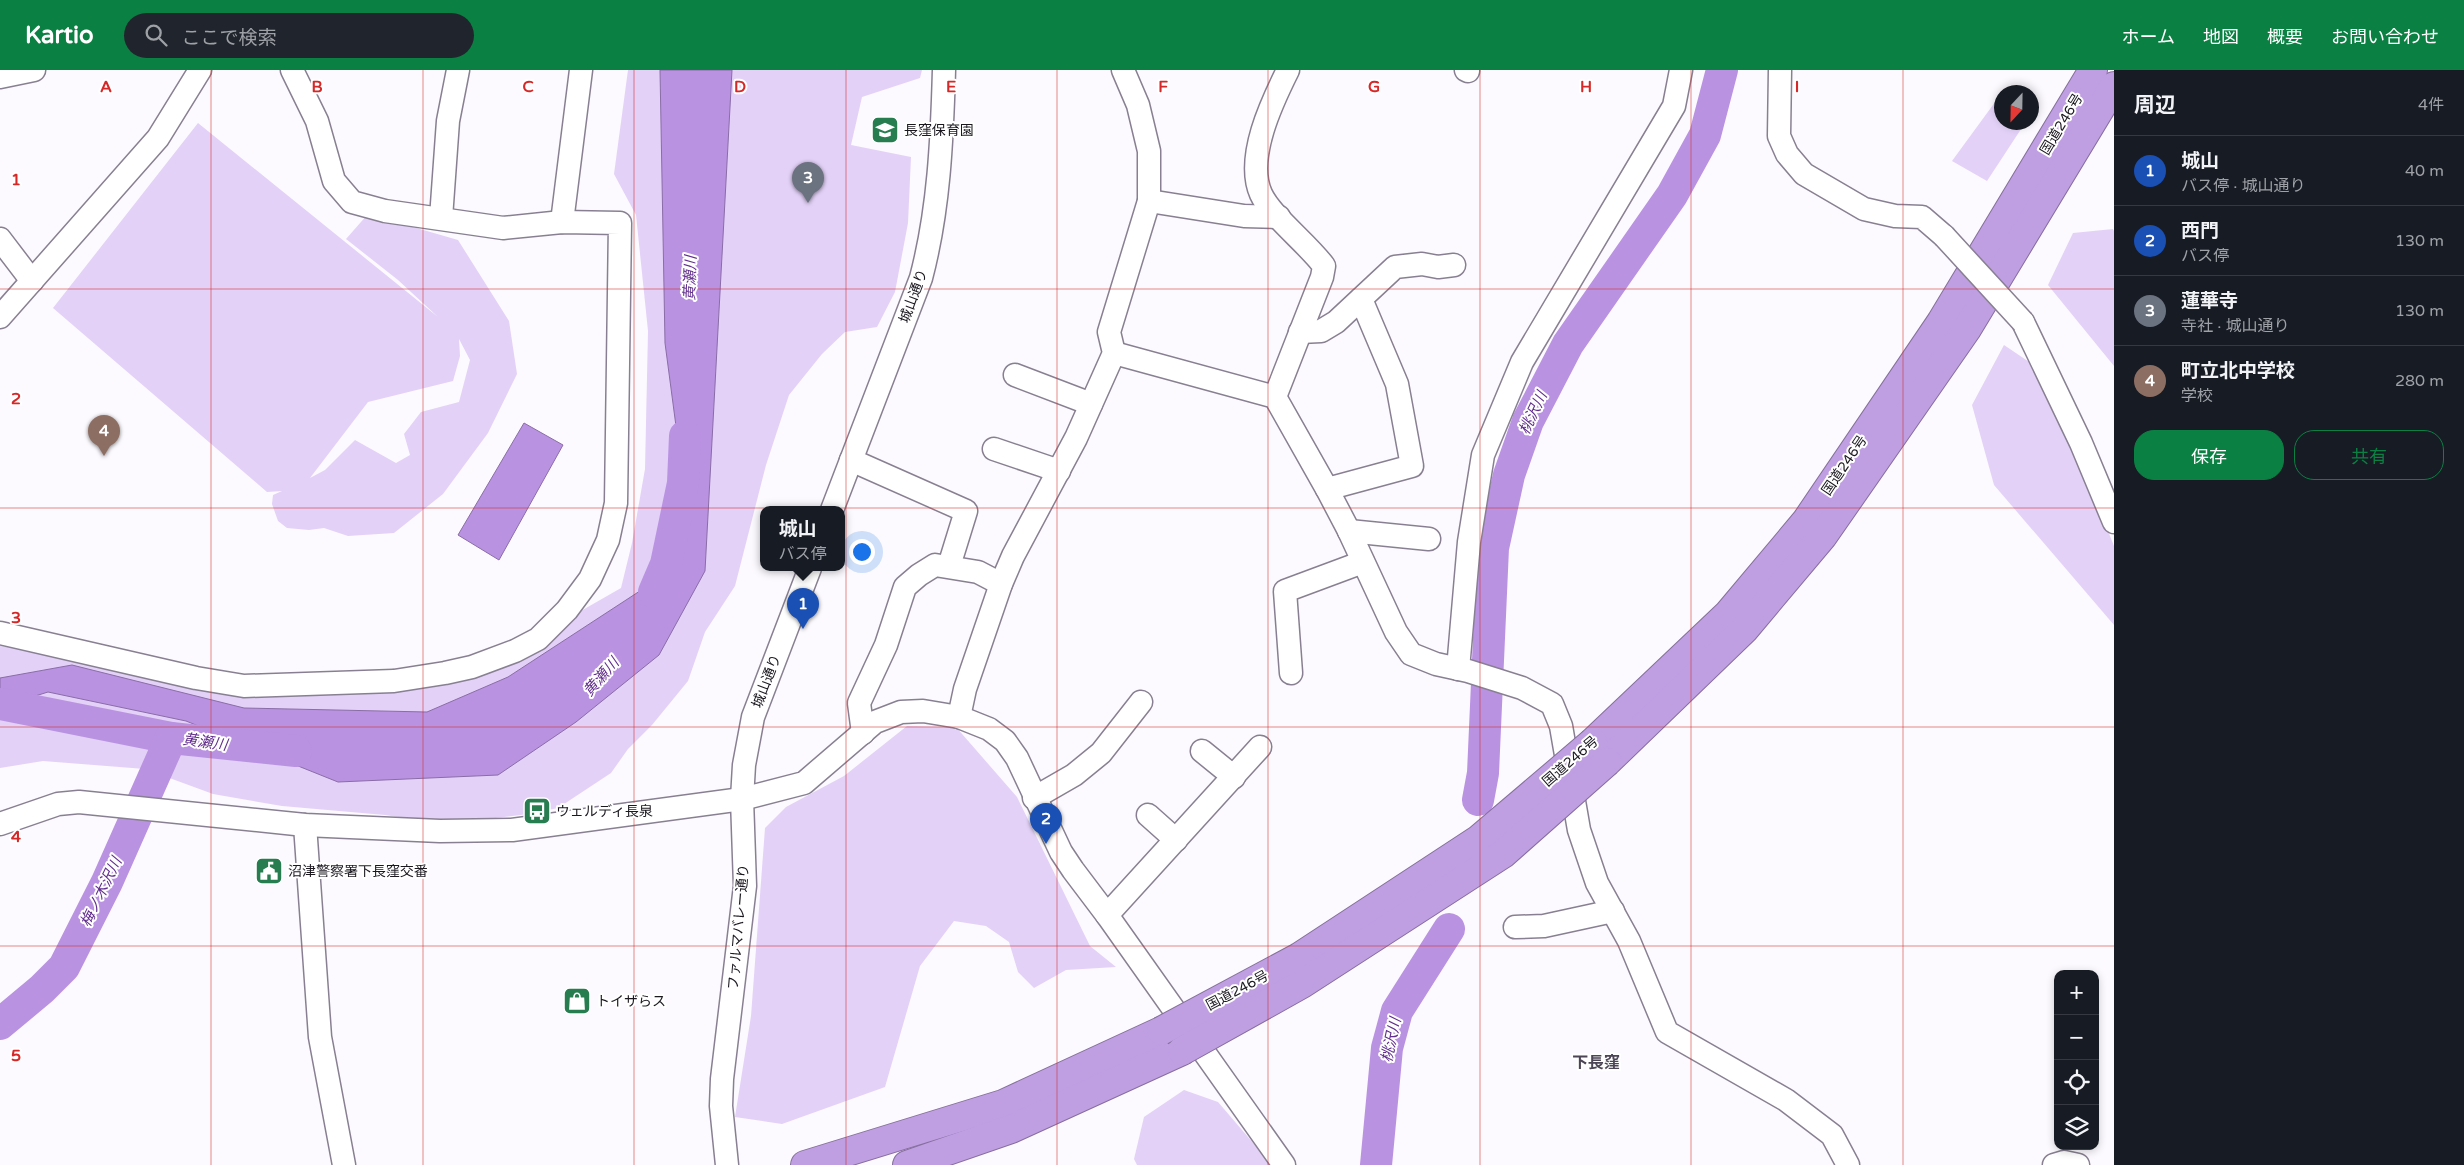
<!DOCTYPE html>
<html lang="ja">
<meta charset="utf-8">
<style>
:root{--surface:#171b24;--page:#20242c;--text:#f1f3f6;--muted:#9ea1a6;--line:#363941;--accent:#0b8043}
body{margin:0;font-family:"Varela Round","Noto Sans JP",sans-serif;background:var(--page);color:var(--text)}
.controls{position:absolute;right:15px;bottom:15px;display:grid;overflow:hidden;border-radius:10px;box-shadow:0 2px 8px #0003}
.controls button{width:45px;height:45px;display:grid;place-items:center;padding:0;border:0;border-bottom:1px solid var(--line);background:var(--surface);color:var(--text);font:25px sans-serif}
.compass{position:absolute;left:1994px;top:15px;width:45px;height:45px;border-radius:50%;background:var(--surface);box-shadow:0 2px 8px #0003;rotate:202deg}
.you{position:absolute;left:861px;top:481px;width:18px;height:18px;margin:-12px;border:4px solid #fff;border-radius:50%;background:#1a73e8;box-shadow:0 0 0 8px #1a73e833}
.badge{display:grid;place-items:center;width:32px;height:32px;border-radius:50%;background:var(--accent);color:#fff;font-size:16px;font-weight:700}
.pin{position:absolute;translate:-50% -41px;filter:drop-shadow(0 1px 2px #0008)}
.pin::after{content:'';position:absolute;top:26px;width:18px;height:15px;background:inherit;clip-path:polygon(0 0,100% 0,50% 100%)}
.popup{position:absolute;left:760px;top:436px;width:85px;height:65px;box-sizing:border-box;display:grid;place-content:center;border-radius:10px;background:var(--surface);filter:drop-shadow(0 1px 4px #0005);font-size:16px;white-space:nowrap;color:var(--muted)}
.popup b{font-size:19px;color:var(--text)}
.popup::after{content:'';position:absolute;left:50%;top:100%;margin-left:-10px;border:10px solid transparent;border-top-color:var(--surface)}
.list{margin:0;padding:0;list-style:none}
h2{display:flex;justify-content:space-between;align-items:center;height:65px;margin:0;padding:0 20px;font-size:21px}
h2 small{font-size:16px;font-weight:400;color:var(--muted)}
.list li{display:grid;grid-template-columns:32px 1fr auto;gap:15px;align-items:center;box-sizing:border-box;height:70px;padding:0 20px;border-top:1px solid var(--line)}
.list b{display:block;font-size:19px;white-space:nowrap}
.list p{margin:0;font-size:16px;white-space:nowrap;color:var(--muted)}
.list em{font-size:16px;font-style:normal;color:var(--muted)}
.actions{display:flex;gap:10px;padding:15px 20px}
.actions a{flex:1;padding:11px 0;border:1px solid var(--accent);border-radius:20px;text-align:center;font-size:18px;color:var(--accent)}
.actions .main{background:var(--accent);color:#fff}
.icon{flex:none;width:28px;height:28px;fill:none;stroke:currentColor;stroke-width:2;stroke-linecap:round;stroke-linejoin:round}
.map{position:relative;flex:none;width:2114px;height:1095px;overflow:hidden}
header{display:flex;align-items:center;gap:30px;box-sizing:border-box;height:70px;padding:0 25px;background:var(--accent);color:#fff}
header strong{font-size:24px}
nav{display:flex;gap:28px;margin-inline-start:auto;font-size:18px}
.search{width:350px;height:45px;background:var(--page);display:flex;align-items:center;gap:12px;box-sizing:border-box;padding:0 18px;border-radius:28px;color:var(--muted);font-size:19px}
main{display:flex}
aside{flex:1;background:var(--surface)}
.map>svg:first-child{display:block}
.green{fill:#e3d1f7;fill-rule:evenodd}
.water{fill:#ba92e2;stroke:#8a6da7}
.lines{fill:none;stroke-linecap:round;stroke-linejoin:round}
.river{stroke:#ba92e2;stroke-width:32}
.minor-casing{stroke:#888092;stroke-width:25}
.highway-casing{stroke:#856f9d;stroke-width:30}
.minor{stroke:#fff;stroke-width:22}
.highway{stroke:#bf9ee2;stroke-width:28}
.minor-bridge-casing{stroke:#888092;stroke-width:25;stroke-linecap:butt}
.highway-bridge-casing{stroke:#856f9d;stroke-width:30;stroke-linecap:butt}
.minor-bridge{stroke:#fff;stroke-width:22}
.highway-bridge{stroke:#bf9ee2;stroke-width:28}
.grid{fill:none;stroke:#d62828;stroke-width:1;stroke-opacity:0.55}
.labels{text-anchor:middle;stroke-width:4;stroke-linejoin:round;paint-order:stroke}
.street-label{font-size:14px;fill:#1a171e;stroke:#fff}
.poi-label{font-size:14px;fill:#1a171e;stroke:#fff;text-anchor:start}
.water-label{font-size:15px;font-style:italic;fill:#622f8c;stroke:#fff}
.quarter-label{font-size:16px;font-weight:bold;fill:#4c4555;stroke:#fff}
.grid-label{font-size:16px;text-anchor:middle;font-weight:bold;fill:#d62828;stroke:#fff;stroke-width:4;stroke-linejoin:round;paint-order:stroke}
</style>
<header>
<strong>Kartio</strong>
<div class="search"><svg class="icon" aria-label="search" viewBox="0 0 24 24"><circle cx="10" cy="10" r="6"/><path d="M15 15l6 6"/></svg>ここで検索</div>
<nav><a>ホーム</a><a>地図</a><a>概要</a><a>お問い合わせ</a></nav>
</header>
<main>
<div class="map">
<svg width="2114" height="1095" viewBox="0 0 2114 1095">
<rect width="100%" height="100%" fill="#fcfafe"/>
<!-- green -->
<g class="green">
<path d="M 628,0 L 922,0 L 920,8 L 862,27 L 851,75 L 911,87 L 908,153 L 895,222 L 877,257 L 845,262 L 822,284 L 789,325 L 766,395 L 735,516 L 705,562 L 688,611 L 652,655 L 628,679 L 611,703 L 558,738 L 529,744 L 446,754 L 385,745 L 282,736 L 213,724 L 145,699 L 43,691 L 0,698 L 0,576 L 118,589 L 324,622 L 455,613 L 621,518 L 632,473 L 645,399 L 648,261 L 636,145 L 614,104 Z"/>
<path d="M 2001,24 L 2002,52 L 2025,53 L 1987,111 L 1952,91 Z"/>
<path d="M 198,53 L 438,247 L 398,210 L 346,169 L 368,144 L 458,170 L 509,251 L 517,304 L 488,363 L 443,424 L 394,463 L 348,466 L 324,458 L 309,460 L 287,458 L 278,451 L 272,434 L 273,425 L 282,421 L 267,422 L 53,238 ZM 459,269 L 470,290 L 459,332 L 421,342 L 404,364 L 410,385 L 396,393 L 355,370 L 325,400 L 310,408 L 368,332 L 453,311 L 460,286 Z"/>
<path d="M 2113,159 L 2114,161 L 2114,296 L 2048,215 L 2073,163 Z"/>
<path d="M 2004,275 L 2044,302 L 2114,476 L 2114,555 L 1994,415 L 1972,335 Z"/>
<path d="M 907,656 L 956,657 L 1017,727 L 1090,876 L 1116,897 L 1066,900 L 1034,918 L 1018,902 L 1009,872 L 986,856 L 954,851 L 920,896 L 885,1017 L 782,1054 L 735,1047 L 751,946 L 765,758 L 786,737 L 844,706 Z"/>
<path d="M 1184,1020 L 1218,1032 L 1272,1095 L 1137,1095 L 1134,1089 L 1144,1047 Z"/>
</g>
<!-- water -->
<g class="water">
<path d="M 660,0 L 732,0 L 705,501 L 659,585 L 576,652 L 498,705 L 338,712 L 186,651 L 48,622 L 0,637 L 0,608 L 72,595 L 244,638 L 427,642 L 508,607 L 646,517 L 688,447 L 665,273 Z"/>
<path d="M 524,353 L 563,375 L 499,490 L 458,465 Z"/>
</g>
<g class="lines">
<!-- river -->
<g class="river">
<path d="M 654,522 L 666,494 L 683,413 L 685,366"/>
<path d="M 0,634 L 171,668 L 296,681"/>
<path d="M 1478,730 L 1483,703 L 1493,478 L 1509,405 L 1528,351 L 1568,274 L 1672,125 L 1705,65 L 1722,0"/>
<path d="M 0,954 L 42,919 L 64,897 L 107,812 L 171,668"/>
<path d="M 1376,1095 L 1387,978 L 1397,941 L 1449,859"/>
</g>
<!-- minor casing -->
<g class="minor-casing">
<g id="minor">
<path d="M 1466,0 L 1468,1"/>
<path d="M 1780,0 L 1779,66 L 1787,84 L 1804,104 L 1864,139 L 1895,146 L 1922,147 L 1944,166"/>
<path d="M 0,7 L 34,0"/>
<path d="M 1149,131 L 1244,146 L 1279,147"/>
<path d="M 441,148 L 448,51 L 458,0"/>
<path d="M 562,152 L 581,0"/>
<path d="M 0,169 L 32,211"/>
<path d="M 0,247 L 158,68 L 200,0"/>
<path d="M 2023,252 L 2081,373 L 2114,452"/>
<path d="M 1300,262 L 1321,261 L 1336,252 L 1395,197 L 1422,194 L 1438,197 L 1454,195"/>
<path d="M 1114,283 L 1275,327 L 1327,419 L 1349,461 L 1396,562 L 1411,584 L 1436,594 L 1468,601 L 1522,618 L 1552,634 L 1561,656 L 1579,760 L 1597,813 L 1629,871 L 1667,962 L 1786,1030 L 1832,1065 L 1848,1095"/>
<path d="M 1015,305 L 1091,334"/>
<path d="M 1275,327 L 1322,207 L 1324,196 C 1308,174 1271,146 1261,124 C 1245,88 1272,32 1288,0"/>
<path d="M 994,379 L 1059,401"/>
<path d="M 851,390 L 966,441 L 949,496"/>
<path d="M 1327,419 L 1412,396 L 1397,314 L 1361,229"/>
<path d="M 832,440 L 921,208 C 939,140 942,70 944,0"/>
<path d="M 1349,461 L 1429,469"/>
<path d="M 0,563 L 196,608 L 244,616 L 394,611 L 445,603 L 472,597 L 515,581 L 538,569 L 567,540 L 590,509 L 608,470 L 616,433 L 620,153 L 562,152 L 503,158 L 385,141 L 352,132 L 334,111 L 317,51 L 292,0"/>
<path d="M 1458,599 L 1469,472 L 1483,385 L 1522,292 L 1674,36 L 1681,0"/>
<path d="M 1291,603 L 1285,521 L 1363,492"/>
<path d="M 959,647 L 965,619 L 1001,514 L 1013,486 L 1076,368 L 1114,283 L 1109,262 L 1149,131 L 1149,81 L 1138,35 L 1123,0"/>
<path d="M 863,663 L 859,633 L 886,575 L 905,517 L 919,505 L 935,495 L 978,502 L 1001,514"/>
<path d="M 1202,681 L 1234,707"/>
<path d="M 1034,728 L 1074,705 L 1101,683 L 1141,632"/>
<path d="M 1148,745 L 1176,770"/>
<path d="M 0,754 L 58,734 L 79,732 L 305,755 L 440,761 L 512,760 L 742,729 L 804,713 L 875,652 L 901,642 L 923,641 L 959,647 L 989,659 L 1005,671 L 1017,688 L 1061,782 L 1073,800 L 1107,845 L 1284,1095"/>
<path d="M 305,755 L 320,967 L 344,1095"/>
<path d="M 1107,845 L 1260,677"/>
<path d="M 1515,857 L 1544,856 L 1613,841"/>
<path d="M 727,1095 L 721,1036 L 722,1009 L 745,816 L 742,729 L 744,695 L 753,647 L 810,498"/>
<path d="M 2054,1095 L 2064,1092 L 2078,1095"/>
</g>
</g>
<!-- highway casing -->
<g class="highway-casing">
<g id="highway">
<path d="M 1593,672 L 1728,544 L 1806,451 L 1941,252 L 2093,0"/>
<path d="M 1607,692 L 1744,560 L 1823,466 L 1967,259 L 2114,16"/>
<path d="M 805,1095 L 1003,1034 L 1161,961"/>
<path d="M 907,1095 L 1011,1059 L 1182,981"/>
</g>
</g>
<!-- minor -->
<use href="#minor" class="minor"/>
<!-- highway -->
<use href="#highway" class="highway"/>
<!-- minor-bridge casing -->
<g class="minor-bridge-casing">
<path id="minor-bridge" d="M 1944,166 L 2023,252"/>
</g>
<!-- highway-bridge casing -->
<g class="highway-bridge-casing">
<g id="highway-bridge">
<path d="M 1161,961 L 1299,887 L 1479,769 L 1593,672"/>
<path d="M 1182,981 L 1302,914 L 1503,784 L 1607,692"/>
</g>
</g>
<!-- minor-bridge -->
<use href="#minor-bridge" class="minor-bridge"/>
<!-- highway-bridge -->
<use href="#highway-bridge" class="highway-bridge"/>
</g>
<!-- grid -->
<path class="grid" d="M 211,0 L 211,1095M 423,0 L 423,1095M 634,0 L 634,1095M 846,0 L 846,1095M 1057,0 L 1057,1095M 1268,0 L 1268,1095M 1480,0 L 1480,1095M 1691,0 L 1691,1095M 1903,0 L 1903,1095M 0,219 L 2114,219M 0,438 L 2114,438M 0,657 L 2114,657M 0,876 L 2114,876"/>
<!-- icons -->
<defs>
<g id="school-square" transform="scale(1.4375)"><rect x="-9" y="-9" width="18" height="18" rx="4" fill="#277d50" stroke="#fff"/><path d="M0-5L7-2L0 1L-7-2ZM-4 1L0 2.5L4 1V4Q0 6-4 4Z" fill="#fff"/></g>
<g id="bus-square" transform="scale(1.4375)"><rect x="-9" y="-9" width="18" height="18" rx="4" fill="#277d50" stroke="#fff"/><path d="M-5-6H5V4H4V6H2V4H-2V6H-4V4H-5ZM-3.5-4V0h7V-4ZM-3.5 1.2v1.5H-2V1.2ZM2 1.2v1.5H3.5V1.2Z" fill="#fff"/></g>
<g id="civic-square" transform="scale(1.4375)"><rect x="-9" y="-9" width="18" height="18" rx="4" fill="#277d50" stroke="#fff"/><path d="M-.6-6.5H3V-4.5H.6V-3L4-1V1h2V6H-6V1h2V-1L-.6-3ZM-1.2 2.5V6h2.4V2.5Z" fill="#fff"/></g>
<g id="shop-square" transform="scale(1.4375)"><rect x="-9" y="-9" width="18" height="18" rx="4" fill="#277d50" stroke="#fff"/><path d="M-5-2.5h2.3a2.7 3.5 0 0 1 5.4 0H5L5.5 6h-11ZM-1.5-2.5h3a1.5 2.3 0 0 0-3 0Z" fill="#fff"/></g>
</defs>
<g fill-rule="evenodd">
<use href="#school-square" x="885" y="60"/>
<use href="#bus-square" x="537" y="741"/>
<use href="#civic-square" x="269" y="801"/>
<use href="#shop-square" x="577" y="931"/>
</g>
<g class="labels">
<!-- street labels -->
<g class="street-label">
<text transform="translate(2061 54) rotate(-59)" y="5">国道246号</text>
<text transform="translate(913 226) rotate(-70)" y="5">城山通り</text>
<text transform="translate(1844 395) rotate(-56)" y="5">国道246号</text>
<text transform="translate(766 611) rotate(-69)" y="5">城山通り</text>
<text transform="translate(1570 691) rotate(-41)" y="5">国道246号</text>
<text transform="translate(738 857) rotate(-85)" y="5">ファルマバレー通り</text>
<text transform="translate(1237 920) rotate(-28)" y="5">国道246号</text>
</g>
<!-- poi labels -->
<g class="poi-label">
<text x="904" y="65">長窪保育園</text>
<text x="556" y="746">ウェルディ長泉</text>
<text x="288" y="806">沼津警察署下長窪交番</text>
<text x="596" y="936">トイザらス</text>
</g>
<!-- water labels -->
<g class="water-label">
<text transform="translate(690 208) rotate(-88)" y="5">黄瀬川</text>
<text transform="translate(1533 343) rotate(-65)" y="5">桃沢川</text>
<text transform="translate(601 607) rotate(-49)" y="5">黄瀬川</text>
<text transform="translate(205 672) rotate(8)" y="5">黄瀬川</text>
<text transform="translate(101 822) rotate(-64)" y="5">梅ノ木沢川</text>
<text transform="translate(1391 970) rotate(-78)" y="5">桃沢川</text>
</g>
<!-- quarter labels -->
<g class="quarter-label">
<text x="1596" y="998">下長窪</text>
</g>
</g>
<g class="grid-label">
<text x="106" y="22">A</text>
<text x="317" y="22">B</text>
<text x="528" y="22">C</text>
<text x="740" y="22">D</text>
<text x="951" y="22">E</text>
<text x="1163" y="22">F</text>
<text x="1374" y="22">G</text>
<text x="1586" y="22">H</text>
<text x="1797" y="22">I</text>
<text x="16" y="115">1</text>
<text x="16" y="334">2</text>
<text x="16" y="553">3</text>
<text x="16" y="772">4</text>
<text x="16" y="991">5</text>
</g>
</svg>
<div class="controls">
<button>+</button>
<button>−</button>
<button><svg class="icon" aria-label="locate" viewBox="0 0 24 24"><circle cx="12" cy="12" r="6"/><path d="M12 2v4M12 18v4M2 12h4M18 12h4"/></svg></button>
<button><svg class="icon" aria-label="layers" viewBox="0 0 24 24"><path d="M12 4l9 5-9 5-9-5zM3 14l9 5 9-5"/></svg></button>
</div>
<svg class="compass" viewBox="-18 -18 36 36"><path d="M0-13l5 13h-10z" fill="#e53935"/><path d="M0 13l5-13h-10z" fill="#9ea1a6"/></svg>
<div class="you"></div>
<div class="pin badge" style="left:803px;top:559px;background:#1a4fb4">1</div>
<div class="popup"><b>城山</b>バス停</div>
<div class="pin badge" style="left:1046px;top:774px;background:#1a4fb4">2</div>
<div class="pin badge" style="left:808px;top:133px;background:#6b7280">3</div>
<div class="pin badge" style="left:104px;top:386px;background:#8d6e63">4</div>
</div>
<aside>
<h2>周辺<small>4件</small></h2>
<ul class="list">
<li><span class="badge" style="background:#1a4fb4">1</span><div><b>城山</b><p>バス停 · 城山通り</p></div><em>40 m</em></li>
<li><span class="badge" style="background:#1a4fb4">2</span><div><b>西門</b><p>バス停</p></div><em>130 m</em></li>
<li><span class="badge" style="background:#6b7280">3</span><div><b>蓮華寺</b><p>寺社 · 城山通り</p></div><em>130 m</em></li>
<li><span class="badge" style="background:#8d6e63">4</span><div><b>町立北中学校</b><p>学校</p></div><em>280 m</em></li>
</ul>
<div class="actions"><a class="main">保存</a><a>共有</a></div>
</aside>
</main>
